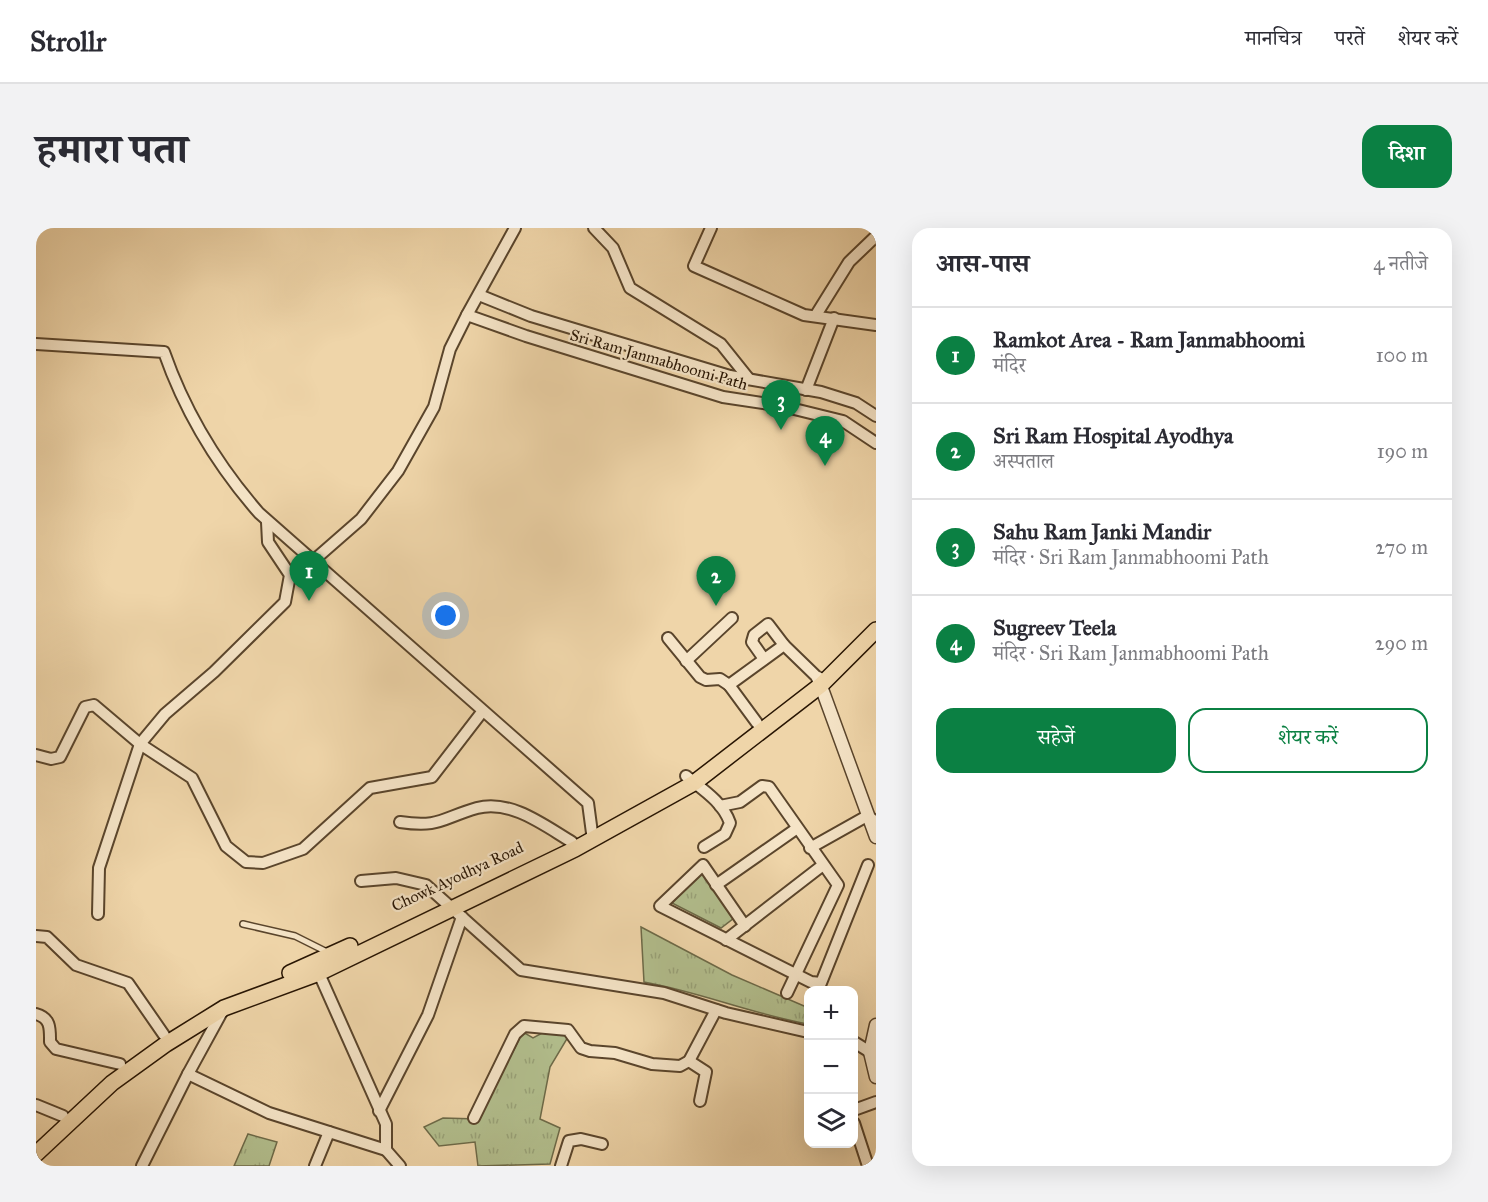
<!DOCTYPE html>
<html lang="hi">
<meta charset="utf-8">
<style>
:root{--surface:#fff;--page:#f2f2f3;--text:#2b2b33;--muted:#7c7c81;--line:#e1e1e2;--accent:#0b8043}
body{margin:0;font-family:"IM FELL Great Primer","Noto Serif Devanagari",serif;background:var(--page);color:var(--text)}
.controls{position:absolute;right:18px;bottom:18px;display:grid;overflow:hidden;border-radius:12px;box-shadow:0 6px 24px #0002}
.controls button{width:54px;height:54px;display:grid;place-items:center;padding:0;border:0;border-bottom:2px solid var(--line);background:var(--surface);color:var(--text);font:30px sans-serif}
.you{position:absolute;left:410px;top:388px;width:21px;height:21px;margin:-15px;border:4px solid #fff;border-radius:50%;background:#1a73e8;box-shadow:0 0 0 9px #1a73e833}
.badge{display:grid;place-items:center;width:39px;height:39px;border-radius:50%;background:var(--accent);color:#fff;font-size:20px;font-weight:700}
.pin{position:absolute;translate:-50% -50px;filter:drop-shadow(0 2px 3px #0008)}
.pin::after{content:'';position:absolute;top:32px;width:21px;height:18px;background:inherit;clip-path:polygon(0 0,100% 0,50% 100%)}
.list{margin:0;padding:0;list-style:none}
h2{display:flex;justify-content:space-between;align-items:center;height:78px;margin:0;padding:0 24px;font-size:26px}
h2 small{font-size:20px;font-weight:400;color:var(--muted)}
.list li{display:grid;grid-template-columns:39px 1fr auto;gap:18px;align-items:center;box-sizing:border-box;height:96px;padding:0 24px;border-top:2px solid var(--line)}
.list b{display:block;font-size:22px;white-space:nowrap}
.list p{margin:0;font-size:20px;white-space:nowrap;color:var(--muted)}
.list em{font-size:20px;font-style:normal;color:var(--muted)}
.actions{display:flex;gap:12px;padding:18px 24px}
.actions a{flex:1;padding:14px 0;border:2px solid var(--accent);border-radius:18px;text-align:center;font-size:21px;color:var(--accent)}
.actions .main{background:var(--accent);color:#fff}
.icon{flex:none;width:33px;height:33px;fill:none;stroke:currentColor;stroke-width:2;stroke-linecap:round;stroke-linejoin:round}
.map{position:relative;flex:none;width:840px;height:938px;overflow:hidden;border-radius:18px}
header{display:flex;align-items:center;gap:36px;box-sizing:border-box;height:84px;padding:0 30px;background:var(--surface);border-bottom:2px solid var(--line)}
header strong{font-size:28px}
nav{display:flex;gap:33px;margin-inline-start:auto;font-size:21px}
.intro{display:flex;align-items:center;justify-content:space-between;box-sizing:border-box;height:144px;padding:0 36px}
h1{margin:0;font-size:42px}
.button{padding:15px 27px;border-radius:18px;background:var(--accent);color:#fff;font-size:21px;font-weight:700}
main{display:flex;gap:36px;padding:0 36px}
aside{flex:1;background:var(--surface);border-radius:18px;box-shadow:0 6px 24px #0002}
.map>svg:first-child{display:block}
.grass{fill:url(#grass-tufts);stroke:#6d6a48;stroke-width:1.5}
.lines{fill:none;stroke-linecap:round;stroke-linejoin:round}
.service-casing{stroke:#5a452c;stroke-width:8}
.minor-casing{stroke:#5a452c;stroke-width:14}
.tertiary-casing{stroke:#5a452c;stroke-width:15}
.primary-casing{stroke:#281503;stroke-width:18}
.service{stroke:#f5e4c7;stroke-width:5}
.minor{stroke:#f5e4c7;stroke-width:10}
.tertiary{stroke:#f5e4c7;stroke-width:12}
.primary{stroke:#efd5a9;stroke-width:15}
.labels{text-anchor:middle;stroke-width:4.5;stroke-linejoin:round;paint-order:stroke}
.street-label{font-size:16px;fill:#281503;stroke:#f5e4c7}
</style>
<header>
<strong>Strollr</strong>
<nav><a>मानचित्र</a><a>परतें</a><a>शेयर करें</a></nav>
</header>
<div class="intro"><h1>हमारा पता</h1><a class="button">दिशा</a></div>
<main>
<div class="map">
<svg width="840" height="938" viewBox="0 0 840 938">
<defs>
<pattern id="grass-tufts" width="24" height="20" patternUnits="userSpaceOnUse" patternTransform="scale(1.5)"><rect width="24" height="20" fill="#b2be8d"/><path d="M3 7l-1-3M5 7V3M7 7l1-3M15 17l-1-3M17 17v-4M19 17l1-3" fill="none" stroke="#99a278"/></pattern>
</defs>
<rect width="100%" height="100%" fill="#efd5a9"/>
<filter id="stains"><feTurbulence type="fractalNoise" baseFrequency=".00333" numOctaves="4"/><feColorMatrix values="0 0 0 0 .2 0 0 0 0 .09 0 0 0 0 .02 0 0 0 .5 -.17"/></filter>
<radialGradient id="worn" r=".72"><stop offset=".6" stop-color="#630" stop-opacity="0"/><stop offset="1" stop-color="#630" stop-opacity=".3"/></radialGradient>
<!-- grass -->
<g class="grass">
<path d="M 666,642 L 698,690 L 685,700 L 636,675 Z"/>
<path d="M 605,699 L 696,747 L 768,778 L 772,771 L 772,796 C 716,786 664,764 608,754 Z"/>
<path d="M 510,803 L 528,804 L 532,809 L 514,839 L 504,891 L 524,900 L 514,936 L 442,938 L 439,914 L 403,918 L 388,899 L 407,890 L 442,891 L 487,804 L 497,810 Z"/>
<path d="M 212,906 L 241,914 L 233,938 L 198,938 Z"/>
</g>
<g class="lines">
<!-- service casing -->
<g class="service-casing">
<path id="service" d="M 207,696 L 259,708 L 293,725"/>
</g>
<!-- minor casing -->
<g class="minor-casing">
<g id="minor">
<path d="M 558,0 L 577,20 L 594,60 L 685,116 L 713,151"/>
<path d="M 675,0 L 658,38 L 768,87 L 840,97"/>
<path d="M 443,67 L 495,88 L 694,148 L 785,164 L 820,175 L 840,188"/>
<path d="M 431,87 L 490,108 L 687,169 L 746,178 L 807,193 L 840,215"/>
<path d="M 780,87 L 813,34 L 840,8"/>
<path d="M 0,116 L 128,124 C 149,184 181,237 223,285 L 552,575 L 556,605"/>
<path d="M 770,162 L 798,90"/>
<path d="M 277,333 L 325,291 L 362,243 L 398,179 L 414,121 L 431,87 L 479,0"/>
<path d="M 632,410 L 664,449 L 670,452 L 684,451 L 693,457"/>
<path d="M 728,431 L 716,414 L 718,407 L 732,396 L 748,417"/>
<path d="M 650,433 L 696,390"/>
<path d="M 721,495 L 693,457 L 748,417 L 782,450"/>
<path d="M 0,527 L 15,531 L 24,529 L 49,479 L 58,477 L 104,516 L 156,550 L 190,618 L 210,634 L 227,635 L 267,621 L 334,560 L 396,549 L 446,484"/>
<path d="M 650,548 C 666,561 687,574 694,595 L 689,606 L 668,619"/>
<path d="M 684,578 L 704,574 L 726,558 L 733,559 L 802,657 L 751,765"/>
<path d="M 364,594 C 404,600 406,590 441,580 C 475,571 509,598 536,614"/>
<path d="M 774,620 L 831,588 L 839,593"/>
<path d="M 325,653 L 360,650 L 390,657 L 485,742 L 628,765 L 690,785 L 772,804"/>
<path d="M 680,657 L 760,601"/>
<path d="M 62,686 L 63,640 L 104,516 L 129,486 L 178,444 L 249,374 L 254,347 L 232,314 L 231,294"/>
<path d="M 709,698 L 667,637 L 624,678 L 775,754 L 785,755 L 832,637"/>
<path d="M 0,708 L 11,709 L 40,737 L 92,755 L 128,807"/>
<path d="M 690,712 L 787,637"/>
<path d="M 187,782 L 152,846 L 233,885 L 350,922 L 350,896 L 281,741"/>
<path d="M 0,786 C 15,790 14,801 14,814 L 20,821 L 84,836"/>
<path d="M 818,814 L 834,824"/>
<path d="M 653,833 L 670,844 L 664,873"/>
<path d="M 0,877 L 27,888"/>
<path d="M 818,882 L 840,874"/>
<path d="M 343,883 L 392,787 L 426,689"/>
<path d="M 438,890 L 479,806 L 488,798 L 532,802 L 545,820 L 554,823 L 579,825 L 616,836 L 644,838 L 653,833 L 680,782"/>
<path d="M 818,895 L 832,938"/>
<path d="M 350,922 L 364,938"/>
<path d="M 106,938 L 152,846"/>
<path d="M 279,938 L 293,904"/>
<path d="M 525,938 L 533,913 L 545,911 L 566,916"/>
</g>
</g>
<!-- tertiary casing -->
<g class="tertiary-casing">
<g id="tertiary">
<path d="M 782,450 L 840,609"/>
<path d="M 840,797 L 834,824 L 840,849"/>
</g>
</g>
<!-- primary casing -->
<g class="primary-casing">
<g id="primary">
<path d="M 254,745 L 314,718"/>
<path d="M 0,926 L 76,855 L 130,816 L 188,780 L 283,745 L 539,621 L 658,555 L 785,457 L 840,402"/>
</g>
</g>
<!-- service -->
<use href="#service" class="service"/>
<!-- minor -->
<use href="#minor" class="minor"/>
<!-- tertiary -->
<use href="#tertiary" class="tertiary"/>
<!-- primary -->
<use href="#primary" class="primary"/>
</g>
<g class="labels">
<!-- street labels -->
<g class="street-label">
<text transform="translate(623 131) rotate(16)" y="6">Sri Ram Janmabhoomi Path</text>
<text transform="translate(421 648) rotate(-25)" y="6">Chowk Ayodhya Road</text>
</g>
</g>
<rect width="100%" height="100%" filter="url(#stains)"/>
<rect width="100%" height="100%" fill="url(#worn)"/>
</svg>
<div class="controls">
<button>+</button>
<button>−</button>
<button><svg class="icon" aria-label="layers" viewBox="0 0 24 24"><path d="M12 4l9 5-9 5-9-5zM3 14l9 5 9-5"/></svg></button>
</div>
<div class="you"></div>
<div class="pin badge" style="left:273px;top:373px">1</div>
<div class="pin badge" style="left:680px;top:378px">2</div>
<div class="pin badge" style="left:745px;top:202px">3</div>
<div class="pin badge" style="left:789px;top:238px">4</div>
</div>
<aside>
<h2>आस-पास<small>4 नतीजे</small></h2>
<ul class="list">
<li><span class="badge">1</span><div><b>Ramkot Area - Ram Janmabhoomi</b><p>मंदिर</p></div><em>100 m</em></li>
<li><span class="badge">2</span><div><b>Sri Ram Hospital Ayodhya</b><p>अस्पताल</p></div><em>190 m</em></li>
<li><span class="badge">3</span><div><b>Sahu Ram Janki Mandir</b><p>मंदिर · Sri Ram Janmabhoomi Path</p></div><em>270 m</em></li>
<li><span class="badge">4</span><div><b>Sugreev Teela</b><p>मंदिर · Sri Ram Janmabhoomi Path</p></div><em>290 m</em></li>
</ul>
<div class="actions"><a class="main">सहेजें</a><a>शेयर करें</a></div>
</aside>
</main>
